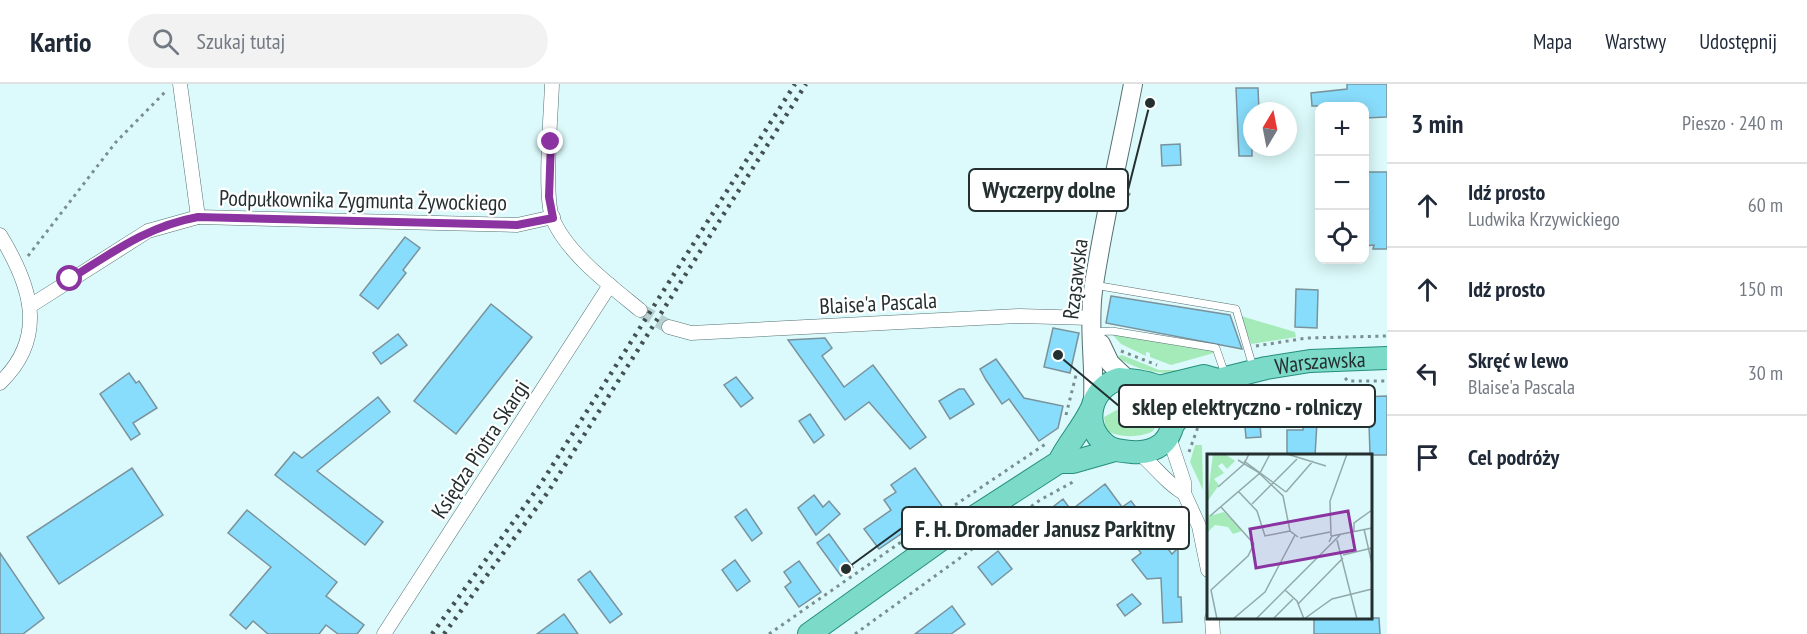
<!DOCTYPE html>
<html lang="pl">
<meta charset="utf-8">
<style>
:root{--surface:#fff;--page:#f2f2f3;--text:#1f2937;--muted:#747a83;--line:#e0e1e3}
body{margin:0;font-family:"PT Sans Narrow",sans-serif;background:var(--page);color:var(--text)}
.controls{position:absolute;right:18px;top:18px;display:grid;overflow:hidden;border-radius:12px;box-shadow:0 3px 15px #0003}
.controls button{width:54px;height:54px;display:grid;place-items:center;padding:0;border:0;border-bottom:2px solid var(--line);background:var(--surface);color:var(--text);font:30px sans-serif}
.compass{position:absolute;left:1243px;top:18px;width:54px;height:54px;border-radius:50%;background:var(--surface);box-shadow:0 3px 15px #0003;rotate:10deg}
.stop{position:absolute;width:18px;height:18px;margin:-14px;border:4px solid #8b33a0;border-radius:50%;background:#fff}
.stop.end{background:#8b33a0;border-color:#fff;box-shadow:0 2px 6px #0008}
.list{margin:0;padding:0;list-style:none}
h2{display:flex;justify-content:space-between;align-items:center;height:78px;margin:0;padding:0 24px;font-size:26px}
h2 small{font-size:20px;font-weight:400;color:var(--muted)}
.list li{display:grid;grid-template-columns:39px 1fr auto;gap:18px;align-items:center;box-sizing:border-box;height:84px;padding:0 24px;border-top:2px solid var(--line)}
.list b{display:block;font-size:22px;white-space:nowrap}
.list p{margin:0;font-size:20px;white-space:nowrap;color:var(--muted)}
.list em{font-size:20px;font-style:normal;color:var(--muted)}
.icon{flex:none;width:33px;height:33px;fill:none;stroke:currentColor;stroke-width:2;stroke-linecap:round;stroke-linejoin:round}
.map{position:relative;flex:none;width:1387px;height:550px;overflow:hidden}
header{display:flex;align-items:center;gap:36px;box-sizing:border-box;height:84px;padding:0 30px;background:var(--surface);border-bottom:2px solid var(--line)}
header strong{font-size:28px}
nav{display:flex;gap:33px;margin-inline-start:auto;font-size:21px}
.search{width:420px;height:54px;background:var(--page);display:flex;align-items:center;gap:15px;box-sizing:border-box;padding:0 21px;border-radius:33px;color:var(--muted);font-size:22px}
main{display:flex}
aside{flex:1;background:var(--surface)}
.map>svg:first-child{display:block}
.green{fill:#a5ebb9}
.building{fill:#89ddfc;stroke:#7a929c;stroke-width:1.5}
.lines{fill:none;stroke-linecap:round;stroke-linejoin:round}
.minor-tunnel{stroke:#b7d1d2;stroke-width:14;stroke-dasharray:14 7;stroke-linecap:butt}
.service-casing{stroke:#567071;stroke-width:8}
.minor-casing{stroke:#567071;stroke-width:15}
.tertiary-casing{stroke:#567071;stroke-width:20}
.primary-casing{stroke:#258e7c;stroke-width:24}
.path{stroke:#7a8e8f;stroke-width:3;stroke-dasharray:3 4.5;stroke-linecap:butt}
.service{stroke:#fff;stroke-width:7}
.minor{stroke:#fff;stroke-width:14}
.tertiary{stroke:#fff;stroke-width:18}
.primary{stroke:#7cdac9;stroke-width:22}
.rail{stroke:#435152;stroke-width:4.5;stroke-dasharray:3 6;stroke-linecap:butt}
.route{stroke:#8b33a0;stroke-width:8}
.labels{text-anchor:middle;stroke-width:4.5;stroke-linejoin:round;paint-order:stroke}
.street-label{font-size:22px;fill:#242f30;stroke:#fff}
.inset-road{fill:none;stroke:#92a9aa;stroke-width:1.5}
.view{fill:#8b33a0;fill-opacity:0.15;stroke:#8b33a0;stroke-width:3}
.inset-edge{fill:none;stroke:#242f30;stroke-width:3}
.leader{fill:none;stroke:#242f30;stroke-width:2}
.callout-dot{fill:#242f30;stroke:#fff;stroke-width:2}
.callout{fill:#fff;stroke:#242f30;stroke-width:2}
.callout-label{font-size:24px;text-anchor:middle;font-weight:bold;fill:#242f30}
</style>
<header>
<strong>Kartio</strong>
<div class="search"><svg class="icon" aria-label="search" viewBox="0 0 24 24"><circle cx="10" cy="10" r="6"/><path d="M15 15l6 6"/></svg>Szukaj tutaj</div>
<nav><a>Mapa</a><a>Warstwy</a><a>Udostępnij</a></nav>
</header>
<main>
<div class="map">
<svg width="1387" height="550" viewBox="0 0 1387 550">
<rect width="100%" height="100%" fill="#dcfafb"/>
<!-- green -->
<g class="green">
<path d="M 1241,232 L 1295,248 L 1296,253 L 1251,260 Z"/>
<path d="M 1112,250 L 1186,263 L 1194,262 L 1212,265 L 1214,269 L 1171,281 L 1150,273 L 1150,269 L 1146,268 L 1146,272 L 1121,260 Z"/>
<path d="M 1122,271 L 1159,286 L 1178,286 L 1179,288 C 1159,292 1133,284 1116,273 Z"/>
<path d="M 1139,314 L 1157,317 L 1161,321 L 1161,334 L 1153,347 C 1141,354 1117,354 1106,346 L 1104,333 Z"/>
<path d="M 1195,361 L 1202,361 L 1203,406 L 1190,378 Z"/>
</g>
<!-- building -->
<g class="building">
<path d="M 1347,0 L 1387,0 L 1387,33 L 1365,34 L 1365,22 L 1312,22 L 1311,9 L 1347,5 Z"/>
<path d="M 1236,4 L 1258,4 L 1259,27 L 1252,27 L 1252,72 L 1239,72 Z"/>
<path d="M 1180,60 L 1181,81 L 1162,82 L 1161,61 Z"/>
<path d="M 1365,88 L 1387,88 L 1387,165 L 1373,165 L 1374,161 L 1365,162 Z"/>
<path d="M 405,153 L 420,164 L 403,186 L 406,189 L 378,225 L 360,211 Z"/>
<path d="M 1296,205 L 1318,206 L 1317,244 L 1295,243 Z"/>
<path d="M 1111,212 L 1230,231 L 1242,265 L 1106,239 Z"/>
<path d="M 491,220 L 532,253 L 456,350 L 414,317 Z"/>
<path d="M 1053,244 L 1079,249 L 1070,289 L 1044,283 Z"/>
<path d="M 398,250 L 407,261 L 381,280 L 373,269 Z"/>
<path d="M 825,254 L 832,264 L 822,272 L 844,303 L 873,281 L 926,353 L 910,365 L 869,318 L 845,336 L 788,256 Z"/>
<path d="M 996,275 L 1024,314 L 1063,322 L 1058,344 L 1039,357 L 1009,315 L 1002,320 L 986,296 L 980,285 Z"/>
<path d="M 129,289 L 136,299 L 139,297 L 157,324 L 133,339 L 140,350 L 131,356 L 100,310 Z"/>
<path d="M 736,293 L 753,314 L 741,323 L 724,301 Z"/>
<path d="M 959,305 L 964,305 L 974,320 L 950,335 L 939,317 Z"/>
<path d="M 1387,312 L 1387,371 L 1370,371 L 1369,339 L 1337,340 L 1336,314 Z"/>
<path d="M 378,313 L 390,328 L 317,387 L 383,438 L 365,461 L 275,391 L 294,368 L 302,374 Z"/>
<path d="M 1272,315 L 1273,339 L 1260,340 L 1261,353 L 1246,354 L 1245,343 L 1240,343 L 1239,316 Z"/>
<path d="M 810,330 L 824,351 L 814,359 L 799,337 Z"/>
<path d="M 1317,338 L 1315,372 L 1287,372 L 1287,346 L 1303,346 L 1303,339 Z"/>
<path d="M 132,384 L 163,431 L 59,500 L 27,453 Z"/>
<path d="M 915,384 L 942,422 L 879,465 L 864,445 L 891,426 L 884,416 L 896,408 L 891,401 Z"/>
<path d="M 1105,400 L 1122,423 L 1131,417 L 1172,470 L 1178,464 L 1178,513 L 1181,513 L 1182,538 L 1163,539 L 1161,494 L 1147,495 L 1132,476 L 1141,469 L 1112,431 L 1089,449 L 1077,434 L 1059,448 L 1045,429 L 1063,415 L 1071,426 Z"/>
<path d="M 814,411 L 823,423 L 829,417 L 840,430 L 816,451 L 798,424 Z"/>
<path d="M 746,425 L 762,449 L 752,457 L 735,433 Z"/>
<path d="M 247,426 L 337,498 L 326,512 L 364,541 L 357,550 L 338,550 L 326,541 L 319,550 L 268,550 L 253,537 L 246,545 L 230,531 L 271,483 L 228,449 Z"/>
<path d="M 829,450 L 853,483 L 841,492 L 817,459 Z"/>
<path d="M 998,467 L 1012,485 L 992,501 L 978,483 Z"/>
<path d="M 0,469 L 44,534 L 23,550 L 0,550 Z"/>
<path d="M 735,476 L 750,497 L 737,507 L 722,486 Z"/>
<path d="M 799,477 L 821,508 L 799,523 L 785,503 L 791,498 L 784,488 Z"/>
<path d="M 590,487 L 622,530 L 610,539 L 578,496 Z"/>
<path d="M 1132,510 L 1141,520 L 1125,532 L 1117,521 Z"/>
<path d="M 952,522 L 965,540 L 951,550 L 915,550 Z"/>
<path d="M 564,530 L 578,550 L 537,550 Z"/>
<path d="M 1314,534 L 1379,534 L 1380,550 L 1314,550 Z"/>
</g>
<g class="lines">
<!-- minor-tunnel -->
<path class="minor-tunnel" d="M 640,226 L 669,243"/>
<!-- service casing -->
<g class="service-casing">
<g id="service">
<path d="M 1094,201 L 1236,225 L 1253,283"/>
<path d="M 1092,248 L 1112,247 L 1216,264 L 1225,290"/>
</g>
</g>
<!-- minor casing -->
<g class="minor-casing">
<g id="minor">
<path d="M 180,0 L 198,133 L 517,141 L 553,133"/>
<path d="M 552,0 C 551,30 544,109 552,133 C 565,168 612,203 640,226"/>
<path d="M 0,151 C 30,200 49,252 0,299"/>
<path d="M 30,222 L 148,147 L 198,133"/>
<path d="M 669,243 L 691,249 L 1019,232 L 1091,234"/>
<path d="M 1169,353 L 1184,398 L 1184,409 L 1199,442 L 1208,486"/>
<path d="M 1139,369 C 1154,381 1168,401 1184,409"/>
<path d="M 1212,534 L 1213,550"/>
<path d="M 384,550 L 610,201"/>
</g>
</g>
<!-- tertiary casing -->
<g class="tertiary-casing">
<g id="tertiary">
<path d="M 1093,254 L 1101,260 L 1110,279 L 1128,296"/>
<path d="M 1093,316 C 1095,279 1088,244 1093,207 C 1103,138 1120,69 1133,0"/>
</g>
</g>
<!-- primary casing -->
<g class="primary-casing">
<g id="primary">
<path d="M 1119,295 C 1132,296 1148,298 1159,303 C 1180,313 1177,347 1162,360 C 1153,367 1143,369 1132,368 C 1123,367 1113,367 1106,361 C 1081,341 1090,304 1119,295 Z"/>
<path id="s1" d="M 1159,303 L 1204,292 L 1218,296 L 1266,284 L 1310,277 L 1387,274"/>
<path d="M 1175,338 L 1187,325 L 1211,311 L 1218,296"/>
<path d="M 1059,378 L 1073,378 L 1115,366"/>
<path d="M 809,550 L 960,442 L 1059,378 C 1068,359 1082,345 1091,326"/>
</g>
</g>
<!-- path -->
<g class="path">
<path d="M 1127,119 L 1130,105"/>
<path d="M 28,172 L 116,58 L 166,7"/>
<path d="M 1256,262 L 1307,254 L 1387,252"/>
<path d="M 1121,267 L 1157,281"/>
<path d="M 1345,294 L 1348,297 L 1387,297"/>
<path d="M 1066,331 L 1076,291"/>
<path d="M 1189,368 L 1199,340"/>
<path d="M 955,421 L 1047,359"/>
<path d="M 769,550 L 940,431"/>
<path d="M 855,550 L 1040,416 L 1073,398"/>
</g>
<!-- service -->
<use href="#service" class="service"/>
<!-- minor -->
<use href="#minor" class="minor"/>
<!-- tertiary -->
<use href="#tertiary" class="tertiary"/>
<!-- primary -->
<use href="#primary" class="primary"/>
<!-- rail -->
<g class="rail">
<path d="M 432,550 L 540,401 L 795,0"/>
<path d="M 444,550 L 548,408 L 806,0"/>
</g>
</g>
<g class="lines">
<!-- route -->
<path class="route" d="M 70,195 C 113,168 148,142 198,133 L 517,141 L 553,134 L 549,113 L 551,58"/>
</g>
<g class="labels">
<!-- street labels -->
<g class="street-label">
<text transform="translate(363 116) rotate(1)" y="8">Podpułkownika Zygmunta Żywockiego</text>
<text transform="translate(1075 195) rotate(-83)" y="8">Rząsawska</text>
<text transform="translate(878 219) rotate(-3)" y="8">Blaise'a Pascala</text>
<text dy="8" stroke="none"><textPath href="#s1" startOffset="165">Warszawska</textPath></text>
<text transform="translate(480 365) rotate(-57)" y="8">Księdza Piotra Skargi</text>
</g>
</g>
<!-- overview -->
<g transform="translate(1207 370)">
<rect width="165" height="165" fill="#dcfafb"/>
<path d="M 6,0 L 18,0 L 28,7 L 20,15 L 15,9 L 11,12 L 17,19 L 7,25 L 12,31 L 0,48 ZM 0,54 L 2,62 L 17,58 L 35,77 L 26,80 L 21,73 L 8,71 L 0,79 Z" fill="#a5ebb9"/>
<path class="inset-road" d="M 80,0 L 119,12M 31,6 L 51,18 L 76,42 L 83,77 L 91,83M 37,7 L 79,38M 11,33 L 37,10 L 42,0M 32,38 L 50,57 L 58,82 L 83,77M 79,38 L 106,7M 45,50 L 90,5M 14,53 L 47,90M 3,62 L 53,19 L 63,0M 157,75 L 165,110M 147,77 L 147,69 L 165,56M 124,82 L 123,47 L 140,0M 93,84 L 123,78M 130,86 L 150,165M 122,88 L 125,82 L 165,74M 136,101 L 165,94M 78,136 L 90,147 L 97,165M 91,150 L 136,104M 10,165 L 4,136 L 41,102 L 47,90M 26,165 L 58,138 L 88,81M 49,165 L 133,81M 66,165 L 86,145M 97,165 L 125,145 L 165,135"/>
<path class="view" d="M 141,57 L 148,96 L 49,114 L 43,75 Z"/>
<rect width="165" height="165" class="inset-edge"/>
</g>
<!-- callouts -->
<path class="leader" d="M1150 19L1128 106M1058 271L1119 322M846 485L902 444"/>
<g class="callout-dot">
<circle cx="1150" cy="19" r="6"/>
<circle cx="1058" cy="271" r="6"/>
<circle cx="846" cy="485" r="6"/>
</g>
<g class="callout">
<rect x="969" y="85" width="159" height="42" rx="6"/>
<rect x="1119" y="301" width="256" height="42" rx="6"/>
<rect x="902" y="423" width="287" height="42" rx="6"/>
</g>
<g class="callout-label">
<text x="1049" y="114">Wyczerpy dolne</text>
<text x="1247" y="331">sklep elektryczno - rolniczy</text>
<text x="1045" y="453">F. H. Dromader Janusz Parkitny</text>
</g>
</svg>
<div class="controls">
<button>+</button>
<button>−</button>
<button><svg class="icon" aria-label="locate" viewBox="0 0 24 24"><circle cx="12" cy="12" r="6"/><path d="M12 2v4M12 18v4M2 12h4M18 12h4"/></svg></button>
</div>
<svg class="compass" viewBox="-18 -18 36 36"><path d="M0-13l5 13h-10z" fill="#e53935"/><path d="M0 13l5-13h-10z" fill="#747a83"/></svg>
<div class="stop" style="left:70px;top:195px"></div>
<div class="stop end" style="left:551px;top:58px"></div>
</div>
<aside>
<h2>3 min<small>Pieszo · 240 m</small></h2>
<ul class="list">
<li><svg class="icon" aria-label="ahead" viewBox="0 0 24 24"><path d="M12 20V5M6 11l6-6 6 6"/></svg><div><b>Idź prosto</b><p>Ludwika Krzywickiego</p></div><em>60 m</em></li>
<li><svg class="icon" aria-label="ahead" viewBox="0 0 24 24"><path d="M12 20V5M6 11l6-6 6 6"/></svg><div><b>Idź prosto</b></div><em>150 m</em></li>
<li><svg class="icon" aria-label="left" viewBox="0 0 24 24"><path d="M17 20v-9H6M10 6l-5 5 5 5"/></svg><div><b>Skręć w lewo</b><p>Blaise'a Pascala</p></div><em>30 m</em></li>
<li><svg class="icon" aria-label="arrive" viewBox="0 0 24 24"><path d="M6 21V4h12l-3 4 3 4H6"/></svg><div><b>Cel podróży</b></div></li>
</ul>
</aside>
</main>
